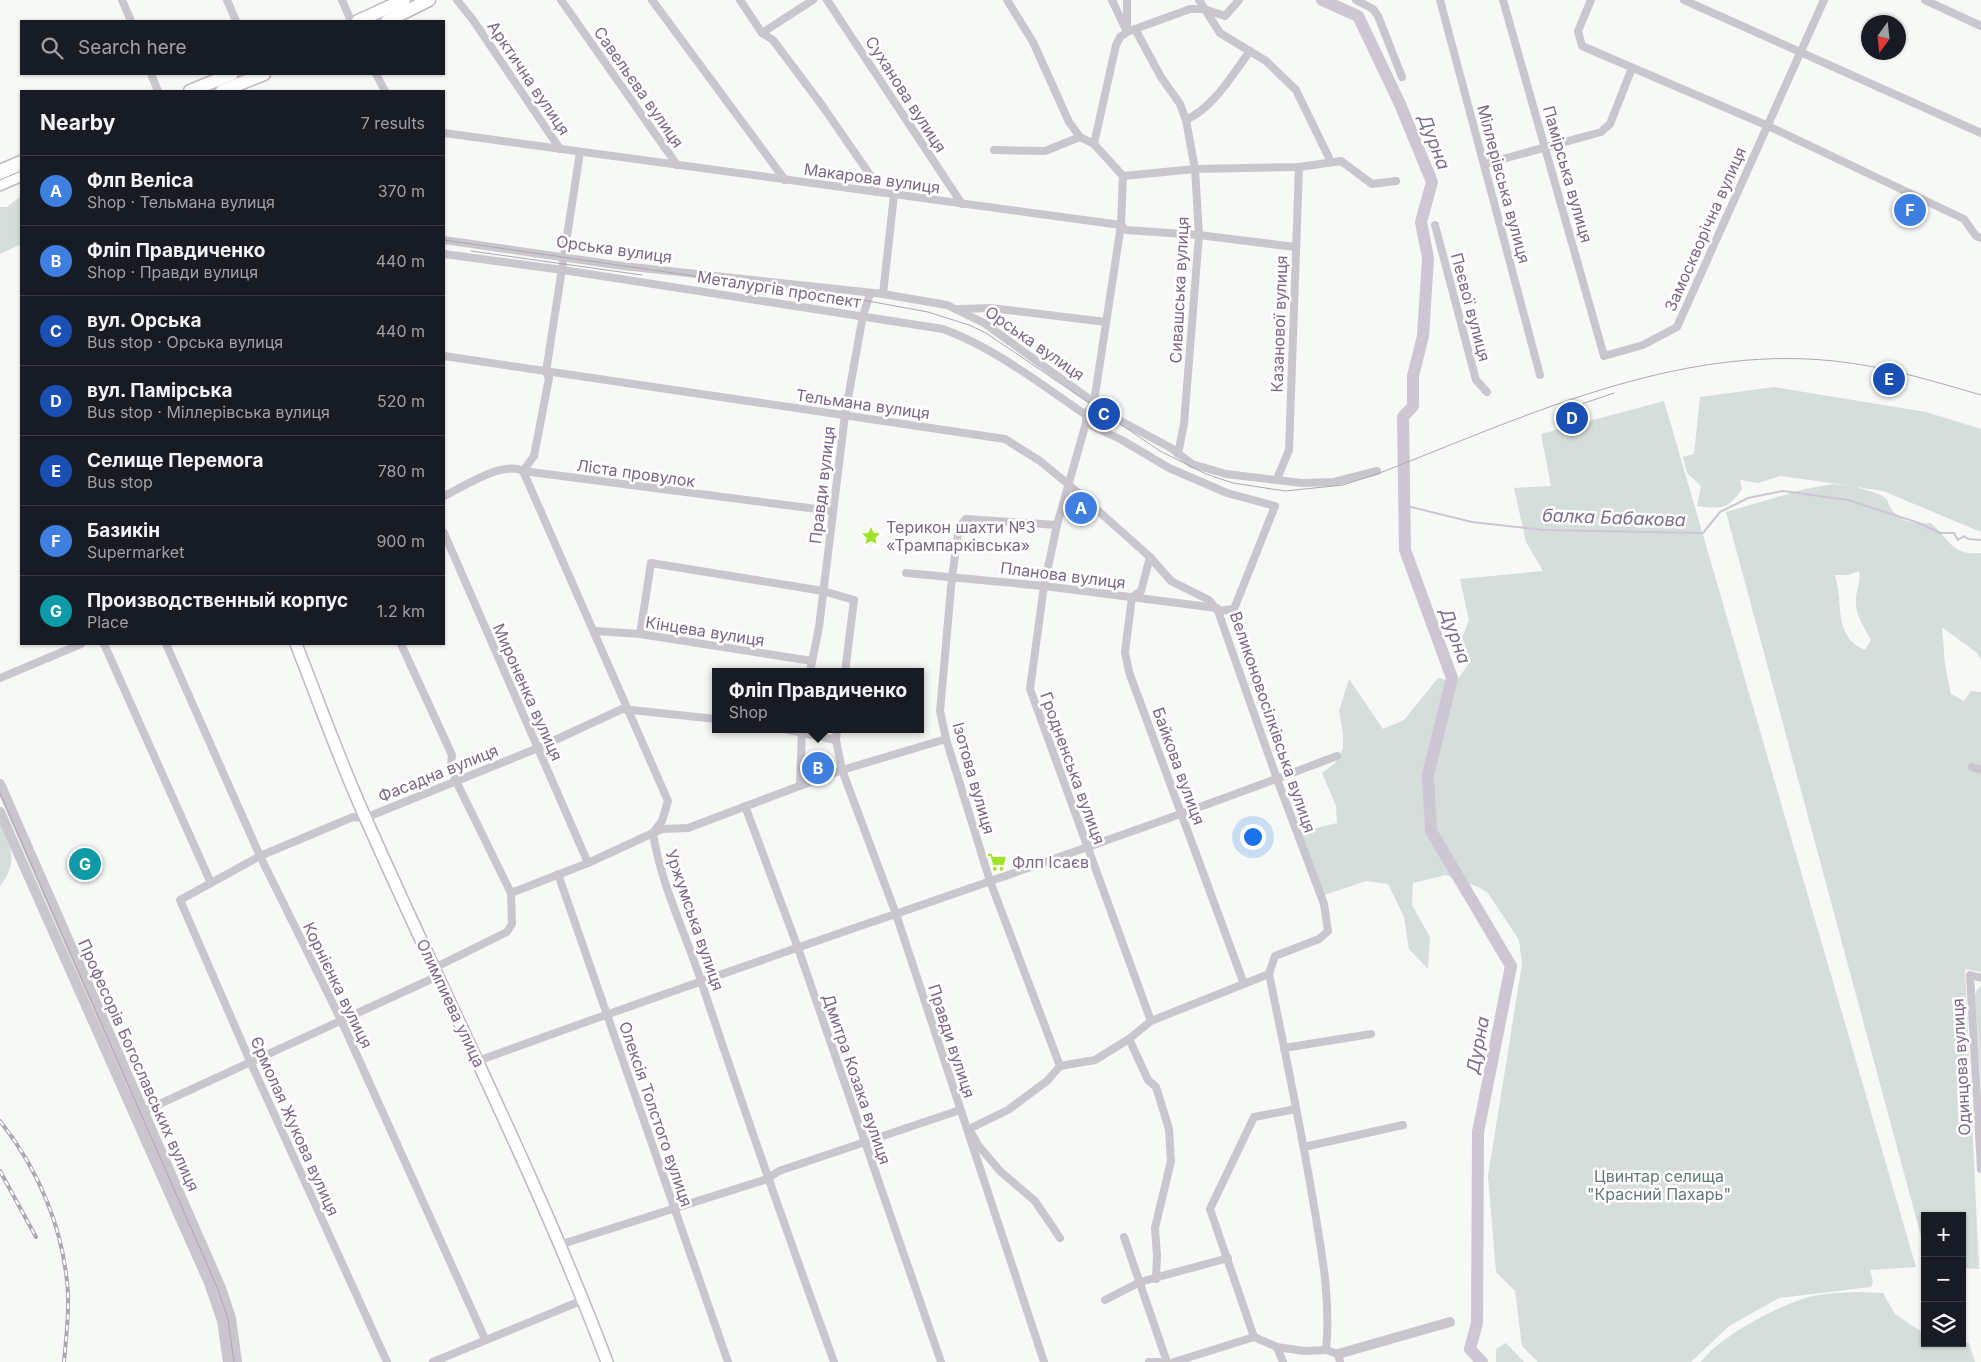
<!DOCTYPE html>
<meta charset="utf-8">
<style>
:root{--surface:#171b24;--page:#242831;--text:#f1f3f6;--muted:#9ea1a6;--line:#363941;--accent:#a0e32c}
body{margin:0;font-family:Inter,sans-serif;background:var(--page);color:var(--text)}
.controls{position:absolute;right:15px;bottom:15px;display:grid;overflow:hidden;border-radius:0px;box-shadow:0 1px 4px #0004}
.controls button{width:45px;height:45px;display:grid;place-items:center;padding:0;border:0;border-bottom:1px solid var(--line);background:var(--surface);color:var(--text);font:25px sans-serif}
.compass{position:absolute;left:1861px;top:15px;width:45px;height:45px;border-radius:50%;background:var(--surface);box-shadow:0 1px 4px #0004;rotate:195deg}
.you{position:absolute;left:1252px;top:836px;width:18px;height:18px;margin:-12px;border:4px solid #fff;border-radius:50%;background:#1a73e8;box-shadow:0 0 0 8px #1a73e833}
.badge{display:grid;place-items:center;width:32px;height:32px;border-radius:50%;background:var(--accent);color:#fff;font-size:16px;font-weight:700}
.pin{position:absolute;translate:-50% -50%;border:2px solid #fff;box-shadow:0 1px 5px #0006}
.popup{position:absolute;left:712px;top:668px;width:212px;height:65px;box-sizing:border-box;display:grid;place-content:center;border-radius:0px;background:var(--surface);filter:drop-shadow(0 1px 4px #0005);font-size:16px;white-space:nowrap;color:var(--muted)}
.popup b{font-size:19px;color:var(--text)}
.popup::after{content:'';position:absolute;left:50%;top:100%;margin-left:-10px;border:10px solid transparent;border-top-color:var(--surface)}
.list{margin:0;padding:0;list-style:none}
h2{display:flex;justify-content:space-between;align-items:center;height:65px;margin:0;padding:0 20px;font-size:21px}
h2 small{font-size:16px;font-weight:400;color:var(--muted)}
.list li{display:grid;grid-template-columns:32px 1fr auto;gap:15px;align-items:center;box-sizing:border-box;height:70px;padding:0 20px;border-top:1px solid var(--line)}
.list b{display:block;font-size:19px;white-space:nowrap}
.list p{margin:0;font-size:16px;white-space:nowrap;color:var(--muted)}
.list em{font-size:16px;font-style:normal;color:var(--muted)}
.icon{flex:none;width:28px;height:28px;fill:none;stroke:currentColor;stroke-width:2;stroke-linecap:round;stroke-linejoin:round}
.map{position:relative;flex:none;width:1981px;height:1362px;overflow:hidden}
.search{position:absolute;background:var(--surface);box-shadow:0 1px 4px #0004;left:20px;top:20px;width:425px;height:55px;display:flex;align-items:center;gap:12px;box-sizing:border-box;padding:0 18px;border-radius:0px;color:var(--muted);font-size:19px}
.panel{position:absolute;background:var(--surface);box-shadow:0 1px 4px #0004;left:20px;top:90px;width:425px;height:555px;border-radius:0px}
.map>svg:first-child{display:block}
.green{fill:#d5dedb;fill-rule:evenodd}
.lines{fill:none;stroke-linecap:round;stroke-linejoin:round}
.stream{stroke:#ccc7d3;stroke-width:2}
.river{stroke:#ccc7d3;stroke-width:12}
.secondary-casing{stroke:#beb8c2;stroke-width:14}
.primary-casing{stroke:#beb9c1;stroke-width:15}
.minor{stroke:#cac6cd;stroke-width:8}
.tertiary{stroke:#cac6cd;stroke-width:10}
.secondary{stroke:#fff;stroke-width:11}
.primary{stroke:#fff;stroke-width:12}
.tram{stroke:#ada7b2;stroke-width:1}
.rail-casing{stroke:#ada7b2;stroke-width:4}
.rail{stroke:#fff;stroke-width:2;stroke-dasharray:5.5;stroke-linecap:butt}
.labels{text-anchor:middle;stroke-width:5;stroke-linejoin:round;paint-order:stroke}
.street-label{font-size:16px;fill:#7a6887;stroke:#fff}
.poi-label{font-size:16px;fill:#7a6887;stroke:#fff;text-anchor:start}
.park-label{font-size:16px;fill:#637977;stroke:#fff}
.water-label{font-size:18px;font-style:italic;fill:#7c6e90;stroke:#fff}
</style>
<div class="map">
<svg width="1981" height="1362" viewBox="0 0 1981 1362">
<rect width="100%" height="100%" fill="#f6f9f6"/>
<!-- green -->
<g class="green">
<path d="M 21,196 L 21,244 L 0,254 L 0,207 L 7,207 Z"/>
<path d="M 1774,387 L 1926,412 L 1981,429 L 1981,532 L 1883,491 L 1857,487 C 1866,491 1880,492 1886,499 C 1889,502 1889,507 1892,510 C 1901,523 1916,524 1931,523 C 1949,539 1952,556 1981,553 L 1981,660 L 1977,653 L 1942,627 L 1945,665 L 1951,694 L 1964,701 L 1971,691 L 1981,692 L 1981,972 L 1965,969 L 1979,1269 L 1962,1268 L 1962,1216 L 1925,1216 L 1925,1251 L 1726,512 L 1805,489 L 1833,484 L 1853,486 L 1780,476 L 1758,483 L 1740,480 L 1742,489 C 1728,510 1721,509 1697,506 L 1701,486 L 1687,473 L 1683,457 L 1694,454 L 1700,397 ZM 1859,571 C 1861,582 1857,587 1856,598 C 1854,613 1864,627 1871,640 L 1865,650 C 1832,637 1844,602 1835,575 L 1848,575 Z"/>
<path d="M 1664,401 L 1916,1267 L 1870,1270 L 1873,1281 L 1871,1287 L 1779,1298 L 1729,1326 L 1691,1362 L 1538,1362 L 1522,1346 L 1515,1291 L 1496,1272 L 1488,1176 L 1522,964 L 1519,940 L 1488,893 L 1478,887 L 1446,875 L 1413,883 L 1412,905 L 1430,937 L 1428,969 L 1409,949 L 1404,917 L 1388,884 L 1366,881 L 1324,895 L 1300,832 L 1337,823 L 1336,806 L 1322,773 L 1335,763 L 1343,749 L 1343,733 L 1339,711 L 1349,679 L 1383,729 L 1404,720 L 1438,678 L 1456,682 L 1469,663 L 1456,654 L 1469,620 L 1460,579 L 1543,571 L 1526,542 L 1514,488 L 1551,486 L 1541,434 Z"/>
<path d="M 0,824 C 13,846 17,865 0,886 Z"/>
<path d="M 1981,985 L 1981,1085 L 1975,994 Z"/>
<path d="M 1856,1292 L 1883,1293 L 1895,1314 L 1925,1334 L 1925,1343 L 1969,1343 L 1975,1362 L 1701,1362 C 1720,1336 1782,1303 1813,1296 C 1827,1293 1842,1293 1856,1292 Z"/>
<path d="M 1506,1343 L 1524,1362 L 1496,1362 L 1496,1349 Z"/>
</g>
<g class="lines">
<!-- stream -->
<path class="stream" d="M 1403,501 L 1411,507 L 1472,522 L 1544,530 L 1703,533 L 1720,512 L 1748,498 L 1783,491 L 1848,500 L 1919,523 L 1940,533 L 1954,533 L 1958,540 L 1964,536 L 1968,539 L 1981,540"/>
<!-- river -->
<path class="river" d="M 1322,0 L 1358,16 L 1400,104 L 1432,182 L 1421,222 L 1428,258 L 1423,336 L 1413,376 L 1413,406 L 1403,417 L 1405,550 L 1452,678 L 1428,775 L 1431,831 L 1511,966 L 1478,1132 L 1477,1323 L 1470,1349 L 1482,1362"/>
<!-- secondary casing -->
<g class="secondary-casing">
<path id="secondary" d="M 296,644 C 319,702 340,762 366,819 C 446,1000 537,1177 607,1362"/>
</g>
<!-- primary casing -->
<g class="primary-casing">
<g id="primary">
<path d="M 358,21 L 404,0"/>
<path d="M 387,21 L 429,0"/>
<path d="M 190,91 L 232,74"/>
<path d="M 222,91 L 264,74"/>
<path d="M 0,171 L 21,162"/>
<path d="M 0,184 L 21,175"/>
</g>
</g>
<!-- minor -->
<g class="minor">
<path d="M 122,0 L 131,21"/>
<path d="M 227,0 L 236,21"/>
<path d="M 342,0 L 351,21"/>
<path d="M 457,0 L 473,20 L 560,149"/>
<path d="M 561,0 L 677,165"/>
<path d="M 652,0 L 785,180"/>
<path d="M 740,0 L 762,33 L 773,40 L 821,104 L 873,179 L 876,192"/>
<path d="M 827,0 L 962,204"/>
<path d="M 1007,0 L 1033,42 L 1069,122 L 1080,137 L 1094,144 L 1123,176 L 1121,225 L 1094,402 L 1086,415 L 1086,423 L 1057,525 L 1044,586 L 1030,689 L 1151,1021"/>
<path d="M 1112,0 L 1127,32 L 1135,29 L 1161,77 L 1180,104 L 1186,120 L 1195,169 L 1199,235 L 1184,424 L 1178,454"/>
<path d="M 1199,0 L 1220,33 L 1266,61 L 1296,90 L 1331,162"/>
<path d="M 1356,0 L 1373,9 L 1378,16 L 1402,77"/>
<path d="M 1440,0 L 1540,375"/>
<path d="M 1503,0 L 1604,356 L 1643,345 L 1677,327 L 1824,0"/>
<path d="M 1591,0 L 1578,31 L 1582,46 L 1766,125 L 1964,219 L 1976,236 L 1981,238"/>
<path d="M 1684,0 L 1981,133"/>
<path d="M 1925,0 L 1981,26"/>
<path d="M 1135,29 L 1190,9 L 1204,9 L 1225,16 L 1239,0"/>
<path d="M 762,33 L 813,0"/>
<path d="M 151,74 L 158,91"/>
<path d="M 376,74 L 385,91"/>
<path d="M 1186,120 C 1214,107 1232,75 1250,51"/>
<path d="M 444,133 L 1121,225 L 1126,230 L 1199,235 L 1295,247"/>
<path d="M 1094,144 L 1116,45 L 1120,37 L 1127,32 L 1127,0"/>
<path d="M 994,150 L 1045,151 L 1080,137"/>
<path d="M 580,152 L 546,372 L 549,378 L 534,456 L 523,471 L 668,801 L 662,821 L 653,833 C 661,886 687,936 703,987 C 745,1113 789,1238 834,1362"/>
<path d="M 1485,164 L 1601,132 L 1610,124 L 1632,68"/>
<path d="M 1123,176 L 1195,169 L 1299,167 L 1341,161 L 1372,184 L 1396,181"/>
<path d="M 1435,225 L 1476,380 L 1487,392"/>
<path d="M 444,240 L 623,266 L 883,294 L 947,305 L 984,323 L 1117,419 L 1171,448 L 1192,464 L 1226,474 L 1302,483 L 1334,482 L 1377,471"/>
<path d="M 444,254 L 563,270 L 943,329 C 995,348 1040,384 1086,415"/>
<path d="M 883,294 L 894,195"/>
<path d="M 959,309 L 991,308 L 1106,322"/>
<path d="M 444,356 L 1005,439 L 1040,461 L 1068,484 L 1150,557 L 1171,581 L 1209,600 L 1218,611"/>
<path d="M 1277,479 L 1289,450 L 1299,167"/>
<path d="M 444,496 C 463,487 504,460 523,471 L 832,511"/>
<path d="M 1057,525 L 966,519 L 959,527 L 952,577 L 940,711 L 946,739 L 990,881 L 1060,1066"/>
<path d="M 444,533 L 588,863"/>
<path d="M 1150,557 L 1141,591 L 1132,597 L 1125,652 L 1129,672 L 1244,984"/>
<path d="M 906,573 L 1044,586 L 1217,608"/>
<path d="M 595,631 L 640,634 L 812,661"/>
<path d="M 640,634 L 651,563 L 823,591 L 854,600 L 845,672"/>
<path d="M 104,644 L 211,883"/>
<path d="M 166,644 L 260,856 L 341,1020 L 485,1339"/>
<path d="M 401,644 L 452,755 L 451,765 L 456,781 L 511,893 L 512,924 L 507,932 L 434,968"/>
<path d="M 810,672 L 819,627 L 845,415 L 863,315 L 870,294"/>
<path d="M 0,678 L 81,644"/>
<path d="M 784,729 L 836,740"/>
<path d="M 837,729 L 836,740 L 842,770 L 896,914 L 1044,1362"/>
<path d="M 1972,767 L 1981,770"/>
<path d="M 800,785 L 802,729"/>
<path d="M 745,806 L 798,948 L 941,1362"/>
<path d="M 558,874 L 728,1362"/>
<path d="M 511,893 L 588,863 L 653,833 L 662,829 L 688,828 L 842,770 L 946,739"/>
<path d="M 1269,974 C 1285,1051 1301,1128 1314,1206 C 1322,1254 1331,1301 1326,1350 L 1338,1354 L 1340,1362"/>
<path d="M 1981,978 L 1970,975 L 1981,1169"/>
<path d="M 1129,1039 L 1148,1080 L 1156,1087 L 1169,1129 L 1171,1161 L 1155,1228 L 1157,1256 L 1156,1279"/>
<path d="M 1284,1048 L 1371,1034"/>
<path d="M 478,1061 C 763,956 1053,864 1337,756"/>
<path d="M 140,1113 L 438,976"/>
<path d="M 1304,1147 L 1403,1125"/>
<path d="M 1124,1237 L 1167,1362"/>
<path d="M 1060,1238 L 1035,1201 L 1000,1171 L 978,1145 L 969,1129 L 1008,1110 L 1047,1081 L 1060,1066 L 1095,1060 L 1129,1039 L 1151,1021 L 1269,974 L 1275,956 L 1319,939 L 1328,931 L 1324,904 L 1277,779 L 1218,611 L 1234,609 L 1275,506 L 1227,493 L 1169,468 L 1122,440 L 1086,423"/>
<path d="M 559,1245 L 767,1179 L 779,1171 L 960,1110"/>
<path d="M 1105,1300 L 1140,1282 L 1228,1258"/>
<path d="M 1254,1337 L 1210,1209 L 1254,1117 L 1296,1109"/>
<path d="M 1277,1347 L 1283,1362"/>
<path d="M 387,1362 L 250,1061 L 180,900 L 260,856 L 353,817 L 365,818 L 538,748 L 622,709 L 716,719"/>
<path d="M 433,1362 L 583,1300"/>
<path d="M 1149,1362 L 1160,1362"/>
<path d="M 1174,1362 L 1254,1337 L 1277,1347 L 1304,1351 L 1326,1350"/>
</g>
<!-- tertiary -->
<g class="tertiary">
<path d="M 0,784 L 221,1288 L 231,1318 L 237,1362"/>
<path d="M 0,812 L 209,1283 L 222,1321 L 228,1362"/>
<path d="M 1338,1354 L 1450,1322"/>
</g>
<!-- secondary -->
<use href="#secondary" class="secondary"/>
<!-- primary -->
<use href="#primary" class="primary"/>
<!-- tram -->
<g class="tram">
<path d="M 0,180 L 21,171"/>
<path d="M 444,240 L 868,301 L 928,312 L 969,325 L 986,333 L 1160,451 L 1206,474 L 1233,483 L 1285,491 L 1343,485 L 1377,474 C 1522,418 1674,344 1834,361 C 1884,366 1933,381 1981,395"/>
<path d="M 471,251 L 642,275"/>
<path d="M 1564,410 L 1614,393"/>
<path d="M 0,793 L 217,1287 L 228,1319 L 234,1362"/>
</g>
<!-- rail casing -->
<g class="rail-casing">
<g id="rail">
<path d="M 0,1121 C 39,1170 64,1230 68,1293 C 69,1316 66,1339 64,1362"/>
<path d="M 0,1171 L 36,1237"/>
</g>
</g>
<!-- rail -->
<use href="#rail" class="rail"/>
</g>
<!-- icons -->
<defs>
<g id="sight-bare" transform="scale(1.5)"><path d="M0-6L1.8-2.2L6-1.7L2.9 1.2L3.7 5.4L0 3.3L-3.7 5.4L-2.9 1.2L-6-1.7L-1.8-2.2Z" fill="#a0e32c" stroke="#fff" stroke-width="2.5" paint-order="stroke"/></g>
<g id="supermarket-bare" transform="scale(1.5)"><path d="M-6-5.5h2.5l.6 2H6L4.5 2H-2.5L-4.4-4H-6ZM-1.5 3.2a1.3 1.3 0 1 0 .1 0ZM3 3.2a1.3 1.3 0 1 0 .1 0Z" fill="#a0e32c" stroke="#fff" stroke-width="2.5" paint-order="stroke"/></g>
</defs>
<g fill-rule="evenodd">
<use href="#sight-bare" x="871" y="536"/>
<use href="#supermarket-bare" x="997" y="862"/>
</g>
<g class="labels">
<!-- street labels -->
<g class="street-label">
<text transform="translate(529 78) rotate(56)" y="6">Арктична вулиця</text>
<text transform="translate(639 87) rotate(55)" y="6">Савельєва вулиця</text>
<text transform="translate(906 94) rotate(57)" y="6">Суханова вулиця</text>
<text transform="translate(1568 174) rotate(74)" y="6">Памірська вулиця</text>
<text transform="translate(872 178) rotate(8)" y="6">Макарова вулиця</text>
<text transform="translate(1504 184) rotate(75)" y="6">Міллерівська вулиця</text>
<text transform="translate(1705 229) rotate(-66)" y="6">Замоскворічна вулиця</text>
<text transform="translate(614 249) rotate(8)" y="6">Орська вулиця</text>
<text transform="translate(779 289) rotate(9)" y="6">Металургів проспект</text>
<text transform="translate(1179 290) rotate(-87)" y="6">Сивашська вулиця</text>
<text transform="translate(1471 307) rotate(75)" y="6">Пеєвої вулиця</text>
<text transform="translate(1279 324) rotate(-88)" y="6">Казанової вулиця</text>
<text transform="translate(1035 343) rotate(35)" y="6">Орська вулиця</text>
<text transform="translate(863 404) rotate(8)" y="6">Тельмана вулиця</text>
<text transform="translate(636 473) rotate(8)" y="6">Ліста провулок</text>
<text transform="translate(822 485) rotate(-83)" y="6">Правди вулиця</text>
<text transform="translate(1063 575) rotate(7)" y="6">Планова вулиця</text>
<text transform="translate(705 631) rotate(9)" y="6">Кінцева вулиця</text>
<text transform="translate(528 692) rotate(66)" y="6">Мироненка вулиця</text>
<text transform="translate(1273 722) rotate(71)" y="6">Великоновосілківська вулиця</text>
<text transform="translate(1179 766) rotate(70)" y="6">Байкова вулиця</text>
<text transform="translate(1073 768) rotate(70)" y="6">Гродненська вулиця</text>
<text transform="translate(438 773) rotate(-22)" y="6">Фасадна вулиця</text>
<text transform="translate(974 778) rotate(74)" y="6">Ізотова вулиця</text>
<text transform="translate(695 920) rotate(71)" y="6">Уржумська вулиця</text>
<text transform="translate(338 985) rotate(64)" y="6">Корнієнка вулиця</text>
<text transform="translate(451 1003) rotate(65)" y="6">Олимпиева улица</text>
<text transform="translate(952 1041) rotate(72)" y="6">Правди вулиця</text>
<text transform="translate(139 1065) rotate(66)" y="6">Професорів Богославських вулиця</text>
<text transform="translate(1961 1067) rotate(-93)" y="6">Одинцова вулиця</text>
<text transform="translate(857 1079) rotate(71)" y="6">Дмитра Козака вулиця</text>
<text transform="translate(656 1114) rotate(71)" y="6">Олексія Толстого вулиця</text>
<text transform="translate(295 1126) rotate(66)" y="6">Єрмолая Жукова вулиця</text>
</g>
<!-- poi labels -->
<g class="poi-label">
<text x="886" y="533">Терикон шахти №3<tspan x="886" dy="18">«Трампарківська»</tspan></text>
<text x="1012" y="868">Флп Ісаєв</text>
</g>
<!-- park labels -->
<g class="park-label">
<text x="1659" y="1182">Цвинтар селища<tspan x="1659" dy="18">"Красний Пахарь"</tspan></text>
</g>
<!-- water labels -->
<g class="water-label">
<text transform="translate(1434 142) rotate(69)" y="6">Дурна</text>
<text transform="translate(1614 518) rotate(2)" y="6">балка Бабакова</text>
<text transform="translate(1455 636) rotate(70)" y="6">Дурна</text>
<text transform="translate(1478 1045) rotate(-79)" y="6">Дурна</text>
</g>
</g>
</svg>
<div class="controls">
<button>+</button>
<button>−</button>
<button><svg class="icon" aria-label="layers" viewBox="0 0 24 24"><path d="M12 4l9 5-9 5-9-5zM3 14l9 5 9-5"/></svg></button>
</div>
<svg class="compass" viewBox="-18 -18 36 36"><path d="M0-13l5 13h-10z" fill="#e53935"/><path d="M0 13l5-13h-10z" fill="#9ea1a6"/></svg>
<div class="you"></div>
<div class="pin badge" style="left:1081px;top:508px;background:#3f7fe0">A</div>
<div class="pin badge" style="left:818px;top:768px;background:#3f7fe0">B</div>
<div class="popup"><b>Фліп Правдиченко</b>Shop</div>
<div class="pin badge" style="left:1104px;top:414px;background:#1a4fb4">C</div>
<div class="pin badge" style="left:1572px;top:418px;background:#1a4fb4">D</div>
<div class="pin badge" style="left:1889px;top:379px;background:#1a4fb4">E</div>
<div class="pin badge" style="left:1910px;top:210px;background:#3f7fe0">F</div>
<div class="pin badge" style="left:85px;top:864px;background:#0f9aa8">G</div>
<div class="search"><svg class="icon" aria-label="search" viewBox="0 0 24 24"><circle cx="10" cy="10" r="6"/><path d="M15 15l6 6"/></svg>Search here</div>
<section class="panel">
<h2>Nearby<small>7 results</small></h2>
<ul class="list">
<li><span class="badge" style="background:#3f7fe0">A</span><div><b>Флп Веліса</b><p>Shop · Тельмана вулиця</p></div><em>370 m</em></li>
<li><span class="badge" style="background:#3f7fe0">B</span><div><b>Фліп Правдиченко</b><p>Shop · Правди вулиця</p></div><em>440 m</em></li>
<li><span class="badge" style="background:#1a4fb4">C</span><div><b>вул. Орська</b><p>Bus stop · Орська вулиця</p></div><em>440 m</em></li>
<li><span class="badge" style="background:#1a4fb4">D</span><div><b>вул. Памірська</b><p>Bus stop · Міллерівська вулиця</p></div><em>520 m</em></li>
<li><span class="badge" style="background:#1a4fb4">E</span><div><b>Селище Перемога</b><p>Bus stop</p></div><em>780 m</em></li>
<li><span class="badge" style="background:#3f7fe0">F</span><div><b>Базикін</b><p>Supermarket</p></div><em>900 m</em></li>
<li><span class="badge" style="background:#0f9aa8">G</span><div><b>Производственный корпус</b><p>Place</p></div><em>1.2 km</em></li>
</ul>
</section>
</div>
